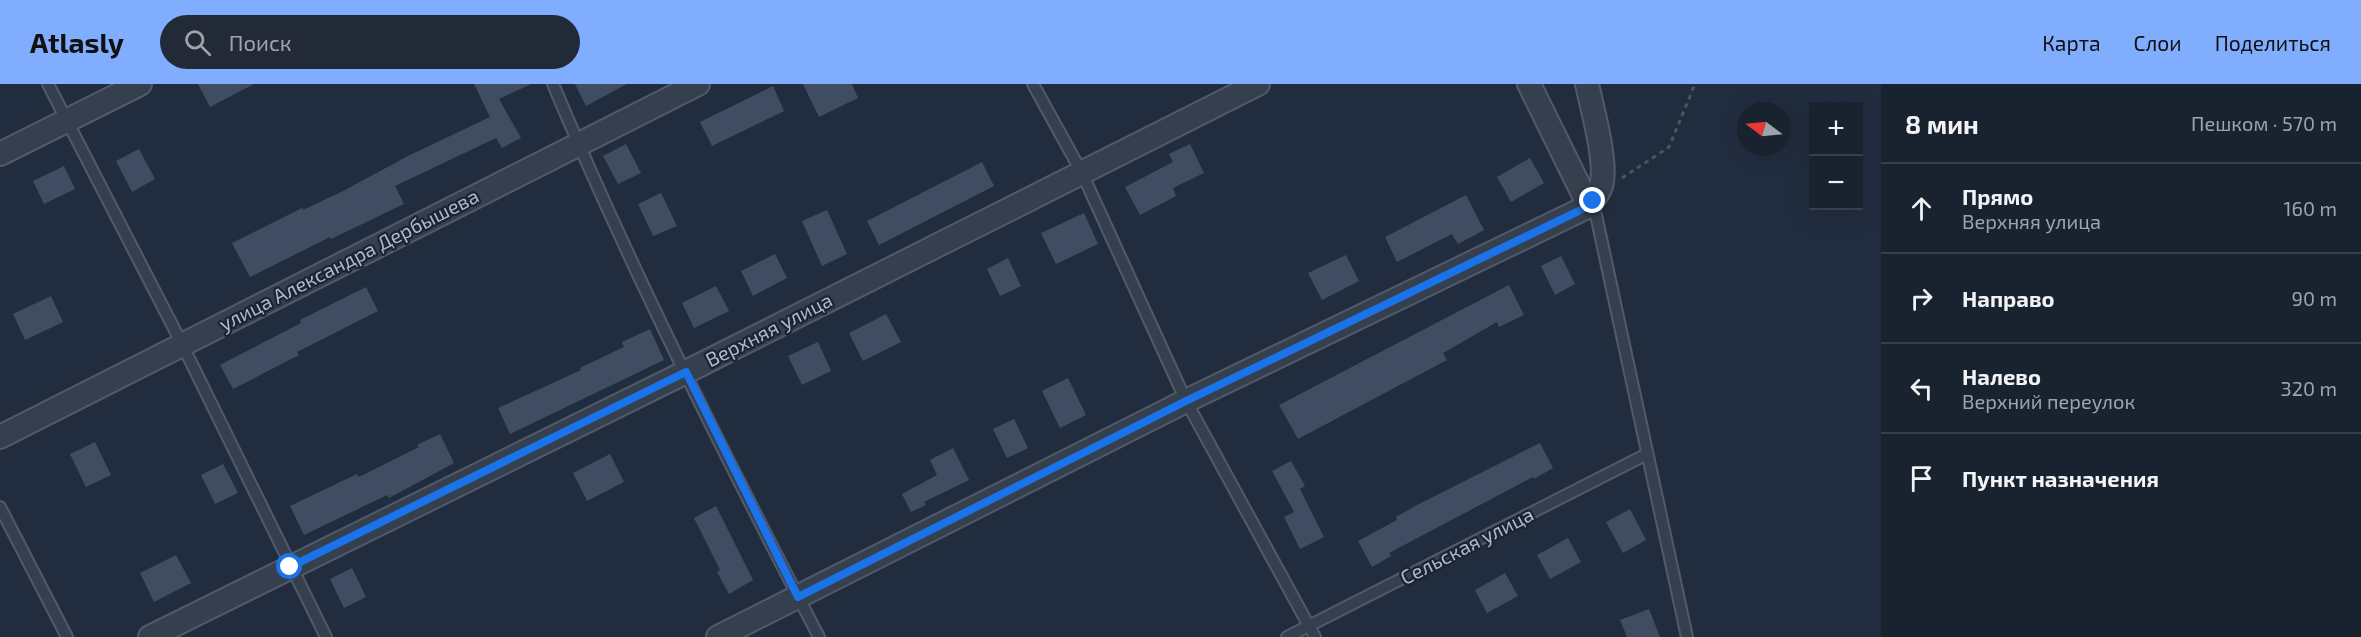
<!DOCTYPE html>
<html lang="ru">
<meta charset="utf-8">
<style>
:root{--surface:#19222f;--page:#222a37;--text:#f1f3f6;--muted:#9fa4aa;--line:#373f4b;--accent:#81adff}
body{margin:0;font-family:"Exo 2",sans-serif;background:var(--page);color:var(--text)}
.controls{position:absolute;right:18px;top:18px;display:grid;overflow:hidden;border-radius:0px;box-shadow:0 6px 24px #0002}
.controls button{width:54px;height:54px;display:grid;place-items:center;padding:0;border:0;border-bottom:2px solid var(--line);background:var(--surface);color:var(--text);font:30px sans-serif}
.compass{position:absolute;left:1737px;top:18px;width:54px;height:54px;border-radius:50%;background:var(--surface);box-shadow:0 6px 24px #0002;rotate:286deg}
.stop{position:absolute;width:18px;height:18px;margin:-14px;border:4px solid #1a73e8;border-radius:50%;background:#fff}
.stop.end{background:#1a73e8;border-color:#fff;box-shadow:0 2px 6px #0008}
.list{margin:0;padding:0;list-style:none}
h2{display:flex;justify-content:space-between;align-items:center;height:78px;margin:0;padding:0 24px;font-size:26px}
h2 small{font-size:20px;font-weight:400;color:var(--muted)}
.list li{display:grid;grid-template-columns:39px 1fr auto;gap:18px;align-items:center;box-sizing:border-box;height:90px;padding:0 24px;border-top:2px solid var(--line)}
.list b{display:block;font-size:22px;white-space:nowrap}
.list p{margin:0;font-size:20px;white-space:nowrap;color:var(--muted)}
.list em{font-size:20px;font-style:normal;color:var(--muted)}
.icon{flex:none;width:33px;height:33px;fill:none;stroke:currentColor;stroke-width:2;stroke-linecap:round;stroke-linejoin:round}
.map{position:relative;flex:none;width:1881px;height:553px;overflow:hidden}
header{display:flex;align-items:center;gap:36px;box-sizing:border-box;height:84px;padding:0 30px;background:var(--accent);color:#111}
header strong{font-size:28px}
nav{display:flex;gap:33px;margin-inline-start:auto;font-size:21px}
.search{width:420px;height:54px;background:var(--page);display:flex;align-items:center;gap:15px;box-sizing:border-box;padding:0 21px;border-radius:33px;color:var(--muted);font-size:22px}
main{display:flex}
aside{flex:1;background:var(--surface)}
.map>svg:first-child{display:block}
.building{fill:#404c61}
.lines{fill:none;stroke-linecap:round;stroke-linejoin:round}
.service-casing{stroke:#505a69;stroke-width:14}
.minor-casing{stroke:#505a69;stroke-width:26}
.path{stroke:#41585c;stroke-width:3;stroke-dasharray:4.5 4.5;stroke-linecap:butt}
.service{stroke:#353f4e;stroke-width:10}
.minor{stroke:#353f4e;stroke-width:22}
.route{stroke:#1a73e8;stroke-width:8}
.labels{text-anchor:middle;stroke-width:4.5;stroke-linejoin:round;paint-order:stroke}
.street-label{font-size:20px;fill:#b1baca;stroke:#1a2433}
</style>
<header>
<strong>Atlasly</strong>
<div class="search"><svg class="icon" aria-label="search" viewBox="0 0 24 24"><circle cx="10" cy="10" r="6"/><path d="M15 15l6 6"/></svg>Поиск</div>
<nav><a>Карта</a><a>Слои</a><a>Поделиться</a></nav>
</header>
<main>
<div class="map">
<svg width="1881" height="553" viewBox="0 0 1881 553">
<rect width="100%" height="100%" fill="#212d3f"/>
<!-- building -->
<g class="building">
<path d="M 198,0 L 254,0 L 210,23 Z"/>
<path d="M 474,0 L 531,0 L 499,15 L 521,54 L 502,64 L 496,54 L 395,102 L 404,120 L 331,155 L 330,153 L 250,193 L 232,159 L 302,124 L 303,126 L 343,107 L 408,72 L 490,33 Z"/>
<path d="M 575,0 L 627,0 L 586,22 Z"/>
<path d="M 803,0 L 852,0 L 858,14 L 819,33 Z"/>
<path d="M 773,2 L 784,27 L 712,62 L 700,38 Z"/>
<path d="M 626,60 L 641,89 L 618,100 L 603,72 Z"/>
<path d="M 1190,60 L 1204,89 L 1173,104 L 1176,112 L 1140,131 L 1125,103 L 1173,78 L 1169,70 Z"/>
<path d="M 139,65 L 155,95 L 132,108 L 116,77 Z"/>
<path d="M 1530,74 L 1544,99 L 1511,118 L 1497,93 Z"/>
<path d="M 982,78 L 994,102 L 879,161 L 867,137 Z"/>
<path d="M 64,82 L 75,105 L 44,120 L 33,97 Z"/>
<path d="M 661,109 L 677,142 L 653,152 L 638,120 Z"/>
<path d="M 1466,111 L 1484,146 L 1458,160 L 1452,150 L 1397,178 L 1385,153 Z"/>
<path d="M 827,126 L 847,170 L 822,182 L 802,137 Z"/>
<path d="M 1084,129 L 1098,160 L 1056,180 L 1041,149 Z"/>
<path d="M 775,170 L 787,194 L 753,212 L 741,187 Z"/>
<path d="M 1346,171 L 1359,197 L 1322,216 L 1308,189 Z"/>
<path d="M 1561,172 L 1575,200 L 1555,211 L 1541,182 Z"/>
<path d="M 1008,174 L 1021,202 L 1000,212 L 987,185 Z"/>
<path d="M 1509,201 L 1524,231 L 1499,243 L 1497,238 L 1443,269 L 1447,276 L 1298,355 L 1279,321 Z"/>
<path d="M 716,202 L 729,227 L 694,244 L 682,219 Z"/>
<path d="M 366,203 L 378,227 L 297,268 L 299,271 L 233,305 L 220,281 L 301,239 L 300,236 Z"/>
<path d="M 51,212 L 63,238 L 25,256 L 13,230 Z"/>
<path d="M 886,230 L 901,258 L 863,277 L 849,249 Z"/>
<path d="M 650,245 L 664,276 L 510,350 L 498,324 L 581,286 L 580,284 L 624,263 L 622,258 Z"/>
<path d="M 818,258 L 831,287 L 802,301 L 788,272 Z"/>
<path d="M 1068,294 L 1086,331 L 1060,344 L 1042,307 Z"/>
<path d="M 1014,335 L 1028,364 L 1007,374 L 993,345 Z"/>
<path d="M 440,350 L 454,379 L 389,414 L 387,411 L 304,451 L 290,422 L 357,390 L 359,393 L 419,363 L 417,361 Z"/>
<path d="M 95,358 L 111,391 L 86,403 L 70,370 Z"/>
<path d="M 1540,359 L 1553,384 L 1534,395 L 1533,393 L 1389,469 L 1391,472 L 1372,483 L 1358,457 L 1397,436 L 1396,433 L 1415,422 Z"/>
<path d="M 953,364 L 969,396 L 924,418 L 926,421 L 911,428 L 902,410 L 937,391 L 930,376 Z"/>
<path d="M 610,370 L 624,398 L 587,417 L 573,389 Z"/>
<path d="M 1291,377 L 1305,402 L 1300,405 L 1324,453 L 1300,465 L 1284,433 L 1294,428 L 1272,387 Z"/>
<path d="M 223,380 L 238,409 L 215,420 L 201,391 Z"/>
<path d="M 716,422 L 753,496 L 729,510 L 717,488 L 720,486 L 694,434 Z"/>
<path d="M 1630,425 L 1646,456 L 1623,469 L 1606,438 Z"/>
<path d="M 1568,454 L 1581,478 L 1550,495 L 1537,471 Z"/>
<path d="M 176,471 L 191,499 L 154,518 L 140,489 Z"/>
<path d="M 352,484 L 366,513 L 344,524 L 330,495 Z"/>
<path d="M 1505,489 L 1518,512 L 1487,529 L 1475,506 Z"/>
<path d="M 1649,525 L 1660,553 L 1627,553 L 1620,536 Z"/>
</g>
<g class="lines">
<!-- service casing -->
<g class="service-casing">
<g id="service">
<path d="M 48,0 L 182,260 L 326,553"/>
<path d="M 553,0 C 632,188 725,372 819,553"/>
<path d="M 1033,0 L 1082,89 L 1186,317 L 1315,553"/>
<path d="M 1593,117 L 1687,553"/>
<path d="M 0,423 L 67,553"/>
<path d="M 1287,553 L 1647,370"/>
</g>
</g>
<!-- minor casing -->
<g class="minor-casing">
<g id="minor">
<path d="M 1529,0 L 1589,122"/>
<path d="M 0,70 L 140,0"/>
<path d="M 0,353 L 698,0"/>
<path d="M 150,553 L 686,288 L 1258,0"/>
<path d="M 718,553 L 1186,317 L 1589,122 C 1593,116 1599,109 1601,102 C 1608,80 1592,24 1587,0"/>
</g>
</g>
<!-- path -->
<path class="path" d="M 1622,94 L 1669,63 L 1695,0"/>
<!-- service -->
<use href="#service" class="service"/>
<!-- minor -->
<use href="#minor" class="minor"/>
</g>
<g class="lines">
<!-- route -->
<path class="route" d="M 290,483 L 686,288 L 798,513 L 1186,317 L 1589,122 L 1593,117"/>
</g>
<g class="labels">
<!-- street labels -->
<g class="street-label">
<text transform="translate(349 176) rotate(-27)" y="7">улица Александра Дербышева</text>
<text transform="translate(769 246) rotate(-27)" y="7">Верхняя улица</text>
<text transform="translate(1467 462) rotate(-27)" y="7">Сельская улица</text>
</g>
</g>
</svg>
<div class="controls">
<button>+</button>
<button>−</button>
</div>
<svg class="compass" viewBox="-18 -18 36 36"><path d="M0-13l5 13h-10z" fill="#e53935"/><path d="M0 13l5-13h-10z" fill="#9fa4aa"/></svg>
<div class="stop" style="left:290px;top:483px"></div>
<div class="stop end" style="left:1593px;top:117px"></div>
</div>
<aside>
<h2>8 мин<small>Пешком · 570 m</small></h2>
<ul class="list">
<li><svg class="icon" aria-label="ahead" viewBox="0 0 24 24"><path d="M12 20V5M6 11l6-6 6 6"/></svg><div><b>Прямо</b><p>Верхняя улица</p></div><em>160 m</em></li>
<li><svg class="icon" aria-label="right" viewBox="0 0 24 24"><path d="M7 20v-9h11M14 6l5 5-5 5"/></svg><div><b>Направо</b></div><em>90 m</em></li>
<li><svg class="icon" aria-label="left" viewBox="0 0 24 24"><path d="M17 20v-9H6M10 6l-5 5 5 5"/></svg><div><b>Налево</b><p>Верхний переулок</p></div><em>320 m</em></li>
<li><svg class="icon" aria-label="arrive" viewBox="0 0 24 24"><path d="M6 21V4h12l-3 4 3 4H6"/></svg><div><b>Пункт назначения</b></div></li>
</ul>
</aside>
</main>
